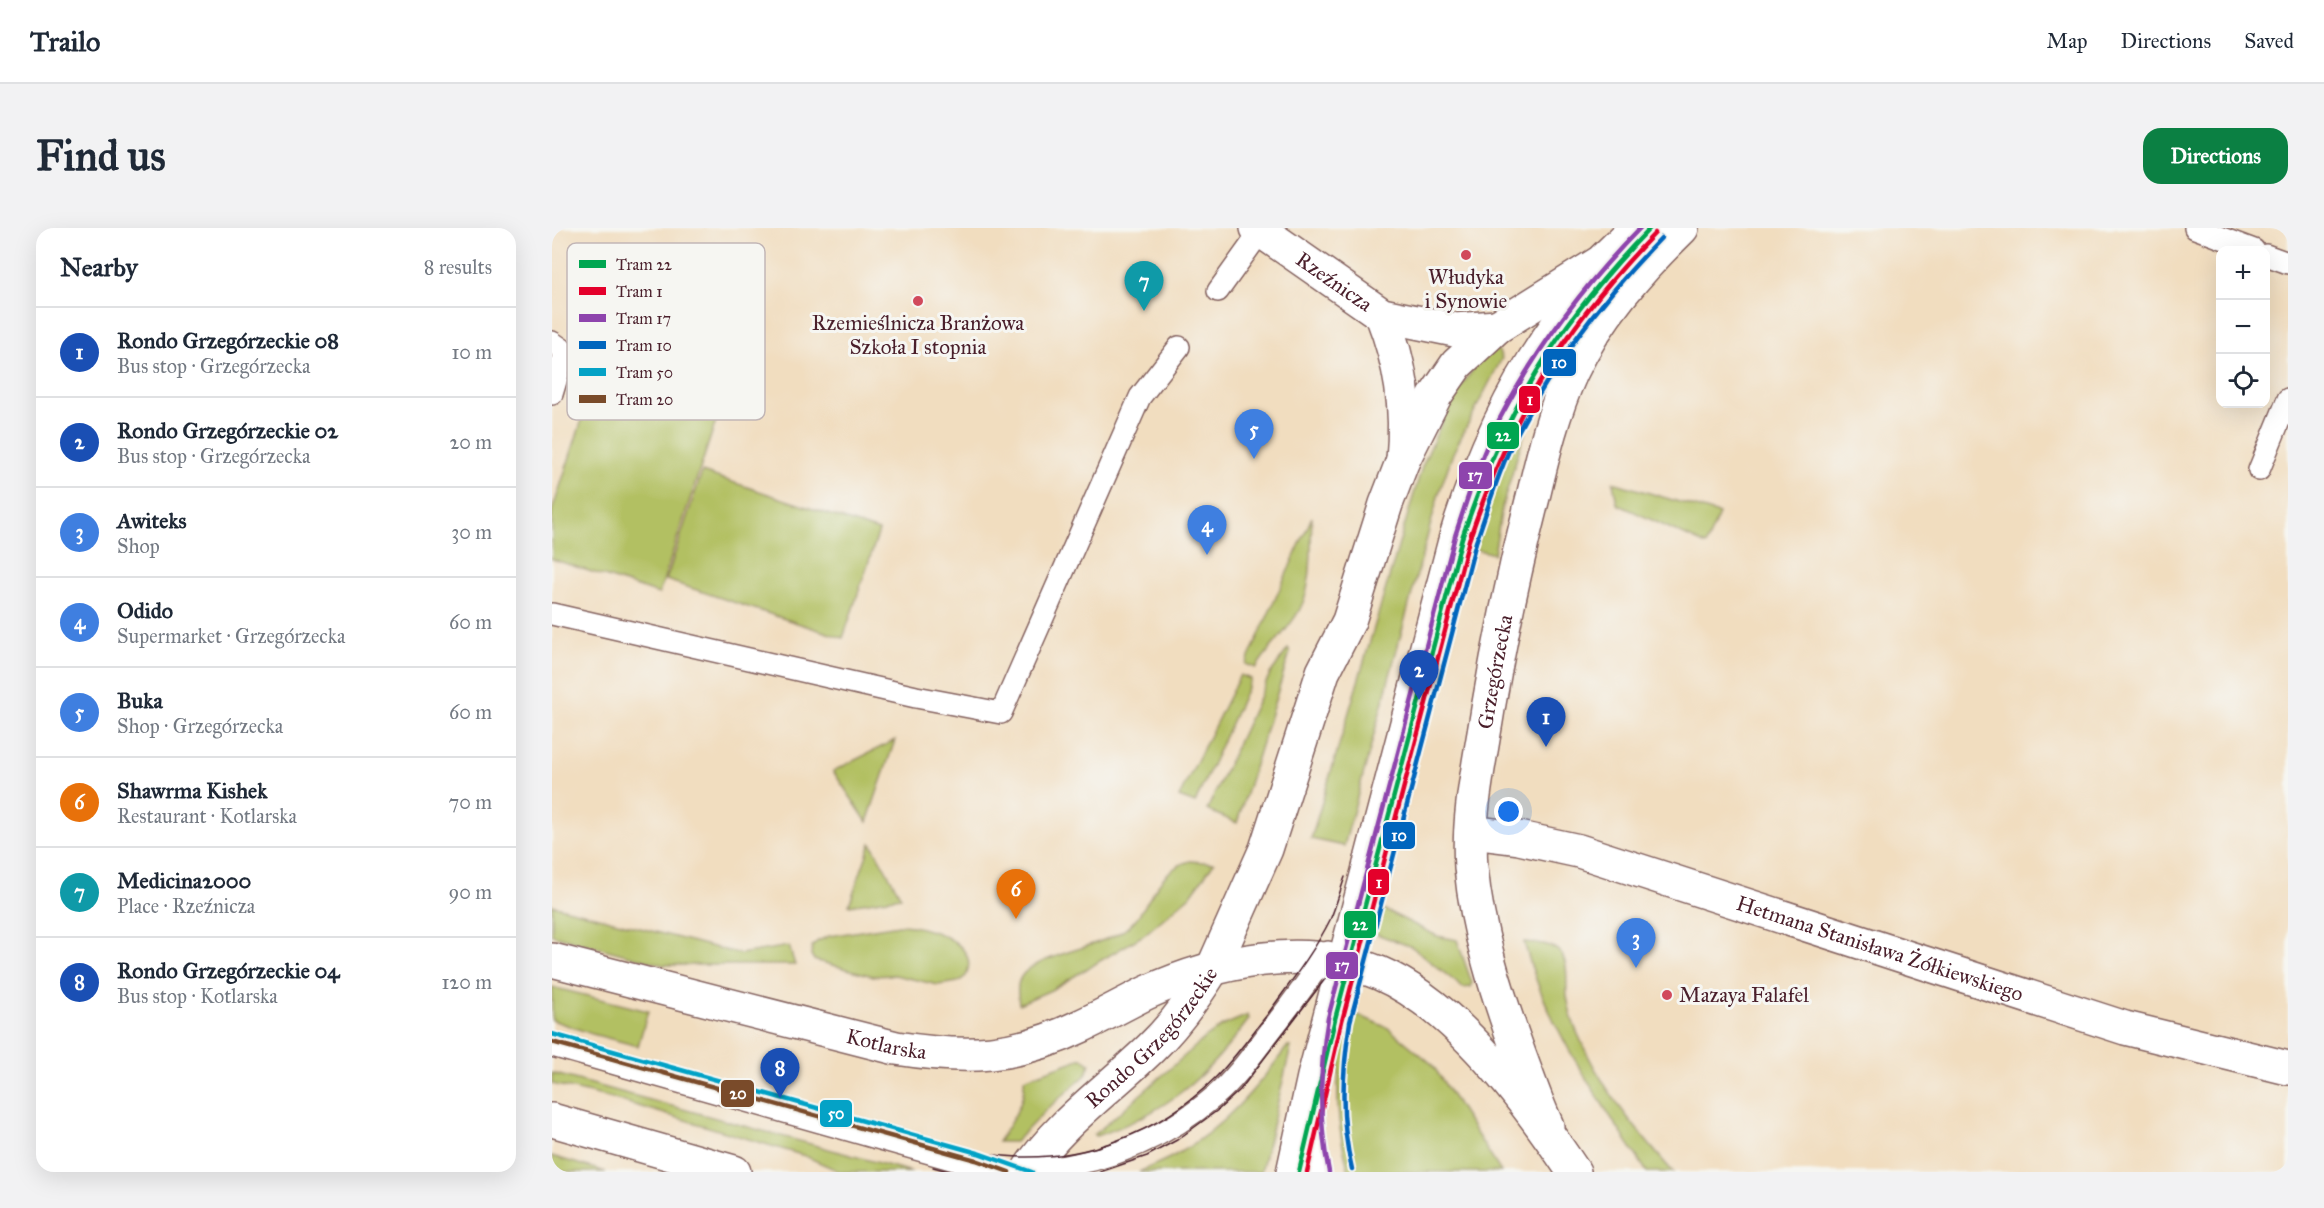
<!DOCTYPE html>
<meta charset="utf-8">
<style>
:root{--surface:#fff;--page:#f2f2f3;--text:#1f2937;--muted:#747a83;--line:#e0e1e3;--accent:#0b8043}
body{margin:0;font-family:"IM FELL Great Primer",serif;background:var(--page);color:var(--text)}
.controls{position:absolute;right:18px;top:18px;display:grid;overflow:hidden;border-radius:12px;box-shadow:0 6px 24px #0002}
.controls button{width:54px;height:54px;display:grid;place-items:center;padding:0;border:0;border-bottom:2px solid var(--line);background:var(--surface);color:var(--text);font:30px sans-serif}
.you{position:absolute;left:957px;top:584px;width:21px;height:21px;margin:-15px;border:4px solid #fff;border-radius:50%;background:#1a73e8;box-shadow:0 0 0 9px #1a73e833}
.badge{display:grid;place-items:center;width:39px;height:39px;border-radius:50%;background:var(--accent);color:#fff;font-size:20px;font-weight:700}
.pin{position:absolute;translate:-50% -50px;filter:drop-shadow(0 2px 3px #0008)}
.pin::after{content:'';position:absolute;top:32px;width:21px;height:18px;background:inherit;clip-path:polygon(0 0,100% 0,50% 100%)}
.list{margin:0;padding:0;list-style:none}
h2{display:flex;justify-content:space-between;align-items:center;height:78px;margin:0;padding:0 24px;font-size:26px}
h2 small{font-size:20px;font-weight:400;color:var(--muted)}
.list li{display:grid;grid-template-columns:39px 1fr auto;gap:18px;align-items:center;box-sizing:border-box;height:90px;padding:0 24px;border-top:2px solid var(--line)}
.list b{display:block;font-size:22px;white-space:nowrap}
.list p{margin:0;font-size:20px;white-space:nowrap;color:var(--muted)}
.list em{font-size:20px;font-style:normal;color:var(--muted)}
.icon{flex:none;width:33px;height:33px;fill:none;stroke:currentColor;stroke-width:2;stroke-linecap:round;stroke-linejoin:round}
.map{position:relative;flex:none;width:1736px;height:944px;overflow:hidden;border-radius:18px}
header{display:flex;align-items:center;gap:36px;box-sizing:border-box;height:84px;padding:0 30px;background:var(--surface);border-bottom:2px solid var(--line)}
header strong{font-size:28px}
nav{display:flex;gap:33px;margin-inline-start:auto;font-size:21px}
.intro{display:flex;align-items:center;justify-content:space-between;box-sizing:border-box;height:144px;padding:0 36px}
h1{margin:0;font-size:42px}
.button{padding:15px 27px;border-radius:18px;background:var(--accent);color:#fff;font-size:21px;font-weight:700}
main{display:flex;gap:36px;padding:0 36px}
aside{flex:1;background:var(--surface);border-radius:18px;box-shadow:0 6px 24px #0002}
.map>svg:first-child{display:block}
.green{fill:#b2c062;stroke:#7e7046;stroke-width:1.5}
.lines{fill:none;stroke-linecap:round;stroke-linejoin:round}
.lane-casing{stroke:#84625f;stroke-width:24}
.street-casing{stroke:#84625f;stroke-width:36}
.secondary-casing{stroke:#84625f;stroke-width:36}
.primary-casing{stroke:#84625f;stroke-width:36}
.lane{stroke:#fff;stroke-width:21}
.street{stroke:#fff;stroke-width:33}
.secondary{stroke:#fff;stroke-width:33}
.primary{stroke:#fff;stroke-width:33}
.tram{stroke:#4a1f2b;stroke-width:1.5}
.tram-1-casing{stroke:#f6f6f2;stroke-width:9}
.tram-2-casing{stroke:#f6f6f2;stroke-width:9}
.tram-3-casing{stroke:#f6f6f2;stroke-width:9}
.tram-4-casing{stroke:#f6f6f2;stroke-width:9}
.tram-5-casing{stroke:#f6f6f2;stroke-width:9}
.tram-6-casing{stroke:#f6f6f2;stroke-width:9}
.tram-1{stroke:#00a651;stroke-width:4.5}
.tram-2{stroke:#e4002b;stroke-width:4.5}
.tram-3{stroke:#8e44ad;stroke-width:4.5}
.tram-4{stroke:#0065bd;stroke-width:4.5}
.tram-5{stroke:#04a2c6;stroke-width:4.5}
.tram-6{stroke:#7a4b2a;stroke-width:4.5}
.poi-dot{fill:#d1495b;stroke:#f6f6f2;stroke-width:2}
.labels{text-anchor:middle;stroke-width:6;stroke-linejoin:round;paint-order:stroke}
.poi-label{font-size:21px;fill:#4a1f2b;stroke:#f6f6f2}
.street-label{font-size:21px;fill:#4a1f2b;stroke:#f6f6f2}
.key{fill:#f6f6f2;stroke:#c2b6b6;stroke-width:1.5}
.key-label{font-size:16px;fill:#4a1f2b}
.line-badge{stroke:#f6f6f2;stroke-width:2}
.badge-label{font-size:16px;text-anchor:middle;font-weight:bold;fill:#fff}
</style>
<header>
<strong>Trailo</strong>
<nav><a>Map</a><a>Directions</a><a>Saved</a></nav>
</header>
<div class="intro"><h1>Find us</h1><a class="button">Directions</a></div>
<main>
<aside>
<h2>Nearby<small>8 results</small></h2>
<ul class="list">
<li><span class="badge" style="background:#1a4fb4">1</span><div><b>Rondo Grzegórzeckie 08</b><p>Bus stop · Grzegórzecka</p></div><em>10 m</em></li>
<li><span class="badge" style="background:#1a4fb4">2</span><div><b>Rondo Grzegórzeckie 02</b><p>Bus stop · Grzegórzecka</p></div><em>20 m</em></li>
<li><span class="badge" style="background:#3f7fe0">3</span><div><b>Awiteks</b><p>Shop</p></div><em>30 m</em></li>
<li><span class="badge" style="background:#3f7fe0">4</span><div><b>Odido</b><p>Supermarket · Grzegórzecka</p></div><em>60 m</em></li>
<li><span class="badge" style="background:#3f7fe0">5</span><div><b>Buka</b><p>Shop · Grzegórzecka</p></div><em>60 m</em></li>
<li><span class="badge" style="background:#e8710a">6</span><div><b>Shawrma Kishek</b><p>Restaurant · Kotlarska</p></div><em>70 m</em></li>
<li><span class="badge" style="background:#0f9aa8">7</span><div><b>Medicina2000</b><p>Place · Rzeźnicza</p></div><em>90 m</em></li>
<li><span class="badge" style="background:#1a4fb4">8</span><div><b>Rondo Grzegórzeckie 04</b><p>Bus stop · Kotlarska</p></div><em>120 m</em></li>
</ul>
</aside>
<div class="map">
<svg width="1736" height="944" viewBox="0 0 1736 944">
<rect width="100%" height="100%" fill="#f6f6f2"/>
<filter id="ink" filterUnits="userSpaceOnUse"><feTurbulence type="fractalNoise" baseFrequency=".0167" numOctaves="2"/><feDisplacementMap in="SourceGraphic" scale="12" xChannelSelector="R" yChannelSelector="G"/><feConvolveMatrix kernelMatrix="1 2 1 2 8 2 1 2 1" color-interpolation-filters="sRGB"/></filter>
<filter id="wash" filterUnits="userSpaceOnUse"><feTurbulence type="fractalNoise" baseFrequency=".008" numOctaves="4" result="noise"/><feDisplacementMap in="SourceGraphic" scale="24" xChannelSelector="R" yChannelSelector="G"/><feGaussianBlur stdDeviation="1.35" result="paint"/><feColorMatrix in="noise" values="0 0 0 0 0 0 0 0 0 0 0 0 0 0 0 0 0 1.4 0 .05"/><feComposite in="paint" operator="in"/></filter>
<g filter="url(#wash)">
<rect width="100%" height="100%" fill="#f1ddbf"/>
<!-- green -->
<g class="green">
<path d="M 74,58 L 195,98 L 107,366 L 0,331 L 0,283 Z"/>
<path d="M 943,121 L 946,122 L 950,130 L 901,225 L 887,265 L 792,618 L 759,611 L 870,239 C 884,206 912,139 943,121 Z"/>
<path d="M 965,198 L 971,199 L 973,203 L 950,279 L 942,326 L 918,320 L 945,237 Z"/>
<path d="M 150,244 L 327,303 L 291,410 L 114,352 Z"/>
<path d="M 1061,254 L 1167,286 L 1154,317 L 1065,276 Z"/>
<path d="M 760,289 C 758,318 762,354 748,381 C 737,402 717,419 704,440 L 694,436 Z"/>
<path d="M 736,421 L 738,424 L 685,595 L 655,582 L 718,446 Z"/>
<path d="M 688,447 L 699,451 L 643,575 L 627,569 Z"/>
<path d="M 343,512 L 315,594 L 281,543 Z"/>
<path d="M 319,615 L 349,669 L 297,677 Z"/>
<path d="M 638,633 L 662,635 L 638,668 L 592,707 L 499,762 L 467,776 C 466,767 464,757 469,749 C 480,729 546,719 569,704 C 599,686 599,644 638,633 Z"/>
<path d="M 0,677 L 188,726 L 237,718 L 243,737 L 111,737 L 0,707 Z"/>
<path d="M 825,678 L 885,708 L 905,712 L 920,755 L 919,759 L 911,760 L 860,719 L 819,704 Z"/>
<path d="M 347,697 C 372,697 430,714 414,748 L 406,754 L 386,757 L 343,747 L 321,748 L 262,732 L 259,727 L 260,718 L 266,713 L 277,708 Z"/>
<path d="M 972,714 C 985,715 1001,715 1010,727 C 1017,739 1014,755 1015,768 C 1017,780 1020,793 1025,804 C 1047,857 1083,901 1121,944 L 1095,944 C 1046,869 995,801 972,714 Z"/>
<path d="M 0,759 L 96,783 L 86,818 L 40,806 L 0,792 Z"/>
<path d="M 799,784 L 836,800 L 880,836 L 949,944 L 797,944 C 785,901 782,854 792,811 C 794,802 795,792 799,784 Z"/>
<path d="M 696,787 L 697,791 C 655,849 613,886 544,908 L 542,907 L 653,810 L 670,798 Z"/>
<path d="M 735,819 L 739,819 L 709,944 L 587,944 C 599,938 613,933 625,926 C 670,901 705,860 735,819 Z"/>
<path d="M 530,830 L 538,835 L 534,847 L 494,882 L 463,914 L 446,914 C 458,895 474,875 472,851 Z"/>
<path d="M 0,845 L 360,944 L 289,944 L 253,928 L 59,870 L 0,856 Z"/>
<path d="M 0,928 L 3,929 L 54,944 L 0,944 Z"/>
</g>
</g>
<g filter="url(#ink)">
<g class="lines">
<!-- lane casing -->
<g class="lane-casing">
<g id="lane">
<path d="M 1643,0 L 1702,22"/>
<path d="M 1714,27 L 1736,35"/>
<path d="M 666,63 L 709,3"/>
<path d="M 0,114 L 13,123 L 0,166"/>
<path d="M 1707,242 L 1736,171"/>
<path d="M 0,386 L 364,469 L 449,485 L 588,169 L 627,119"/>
<path d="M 0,818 L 445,944"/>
<path d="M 757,866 L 768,944"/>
<path d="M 470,943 C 542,939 607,916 663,868 C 683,851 700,827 716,806 C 737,779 757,752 776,724"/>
<path d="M 735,944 L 756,848 L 898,308 C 926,215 969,126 1033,53"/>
</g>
</g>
<!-- street casing -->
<g class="street-casing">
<g id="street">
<path id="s1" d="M 705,0 L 830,87 L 903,102 L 945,99"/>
<path d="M 830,87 C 849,136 856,180 851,232"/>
<path id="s2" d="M 919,604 L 967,610 L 1027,623 L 1573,800 L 1736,840"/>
</g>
</g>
<!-- secondary casing -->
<g class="secondary-casing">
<g id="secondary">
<path d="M 661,740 L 714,621 L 771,444 L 797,393 L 834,276 L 851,232 L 883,168 L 905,136 L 945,99 L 1049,34 L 1084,0"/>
<path id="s3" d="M 995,898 C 984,874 976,850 967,826 C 945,765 925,704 919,639 C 915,587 928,533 936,481 C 948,410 963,340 981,269 C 991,227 1001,184 1019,145 C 1045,89 1087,42 1130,0"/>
</g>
</g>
<!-- primary casing -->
<g class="primary-casing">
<g id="primary">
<path id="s4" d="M 0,732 L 344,820 C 414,831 463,830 529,798 C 551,788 572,776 594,765 C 664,733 752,714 827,745 C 906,779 975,874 1022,944"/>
<path d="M 0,892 L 182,944"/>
<path id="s5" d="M 475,944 C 507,895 557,861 599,820 C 624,796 643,769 661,740"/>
</g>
</g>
<!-- lane -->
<use href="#lane" class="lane"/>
<!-- street -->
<use href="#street" class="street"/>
<!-- secondary -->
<use href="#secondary" class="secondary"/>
<!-- primary -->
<use href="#primary" class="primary"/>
<!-- tram -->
<g class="tram">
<path d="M 398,917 C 416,921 434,926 452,928 C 529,935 608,905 663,850 C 682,831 698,808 715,787 C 737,756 761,726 778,692 C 784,678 788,663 793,649"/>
<path d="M 381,939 L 399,944"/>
<path d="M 548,944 L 595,928 L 625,912 L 666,882 L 688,862 L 780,742 L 795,717 L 819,657"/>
</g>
<!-- tram-1 casing -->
<g class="tram-1-casing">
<path id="tram-1" d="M 747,944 L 783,791 L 910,310 C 953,182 1004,97 1098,0"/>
</g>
<!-- tram-2 casing -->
<g class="tram-2-casing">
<path id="tram-2" d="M 755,944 L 790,793 L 917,312 C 960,186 1010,101 1103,5"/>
</g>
<!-- tram-3 casing -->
<g class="tram-3-casing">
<path id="tram-3" d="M 777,944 C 766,892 767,842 776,790 L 903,308 C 916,269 928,228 947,192 C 984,121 1032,57 1088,0"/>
</g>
<!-- tram-4 casing -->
<g class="tram-4-casing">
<path id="tram-4" d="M 800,941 C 788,891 790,844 798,794 L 924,314 C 937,277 948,238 967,202 C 1004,131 1053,68 1109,10"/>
</g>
<!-- tram-5 casing -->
<g class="tram-5-casing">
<path id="tram-5" d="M 0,806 L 426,925 L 480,944"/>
</g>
<!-- tram-6 casing -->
<g class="tram-6-casing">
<path id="tram-6" d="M 0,814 L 424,932 L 457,944"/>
</g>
<!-- tram-1 -->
<use href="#tram-1" class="tram-1"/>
<!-- tram-2 -->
<use href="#tram-2" class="tram-2"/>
<!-- tram-3 -->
<use href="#tram-3" class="tram-3"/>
<!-- tram-4 -->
<use href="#tram-4" class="tram-4"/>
<!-- tram-5 -->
<use href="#tram-5" class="tram-5"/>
<!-- tram-6 -->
<use href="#tram-6" class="tram-6"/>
</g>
</g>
<!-- markers -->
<g class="poi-dot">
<circle cx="914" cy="27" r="6"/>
<circle cx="366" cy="73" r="6"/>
<circle cx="1115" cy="767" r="6"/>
</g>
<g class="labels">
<!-- poi labels -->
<g class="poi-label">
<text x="914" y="56">Włudyka<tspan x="914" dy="24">i Synowie</tspan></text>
<text x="366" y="102">Rzemieślnicza Branżowa<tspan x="366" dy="24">Szkoła I stopnia</tspan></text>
<text x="1127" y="774" text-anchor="start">Mazaya Falafel</text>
</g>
<!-- street labels -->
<g class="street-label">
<text dy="7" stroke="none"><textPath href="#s1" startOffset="94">Rzeźnicza</textPath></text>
<text dy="7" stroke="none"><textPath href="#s3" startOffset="468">Grzegórzecka</textPath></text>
<text dy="7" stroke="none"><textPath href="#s2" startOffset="426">Hetmana Stanisława Żółkiewskiego</textPath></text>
<text dy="7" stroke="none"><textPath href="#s5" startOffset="184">Rondo Grzegórzeckie</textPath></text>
<text dy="7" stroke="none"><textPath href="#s4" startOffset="345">Kotlarska</textPath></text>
</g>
</g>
<!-- legend -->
<rect x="15" y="15" width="198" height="177" rx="9" class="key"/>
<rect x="27" y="32" width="27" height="8" fill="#00a651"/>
<rect x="27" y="59" width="27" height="8" fill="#e4002b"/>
<rect x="27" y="86" width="27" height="8" fill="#8e44ad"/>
<rect x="27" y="113" width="27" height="8" fill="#0065bd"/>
<rect x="27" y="140" width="27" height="8" fill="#04a2c6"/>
<rect x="27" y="167" width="27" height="8" fill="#7a4b2a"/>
<g class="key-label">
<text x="64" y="42">Tram 22</text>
<text x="64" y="69">Tram 1</text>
<text x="64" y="96">Tram 17</text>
<text x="64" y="123">Tram 10</text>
<text x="64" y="150">Tram 50</text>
<text x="64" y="177">Tram 20</text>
</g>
<g class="line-badge">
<rect x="990" y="120" width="35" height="29" rx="6" fill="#0065bd"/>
<rect x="966" y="157" width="23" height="29" rx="6" fill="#e4002b"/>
<rect x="934" y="193" width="34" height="29" rx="6" fill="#00a651"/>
<rect x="906" y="233" width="35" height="29" rx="6" fill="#8e44ad"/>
<rect x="830" y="593" width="34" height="29" rx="6" fill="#0065bd"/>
<rect x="815" y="640" width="23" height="28" rx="6" fill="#e4002b"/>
<rect x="791" y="682" width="34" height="29" rx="6" fill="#00a651"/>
<rect x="773" y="723" width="34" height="29" rx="6" fill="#8e44ad"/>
<rect x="168" y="851" width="35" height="29" rx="6" fill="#7a4b2a"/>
<rect x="267" y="871" width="34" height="29" rx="6" fill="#04a2c6"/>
</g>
<g class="badge-label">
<text x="1007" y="140">10</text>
<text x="978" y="177">1</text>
<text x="951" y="213">22</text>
<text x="923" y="253">17</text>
<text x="847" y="613">10</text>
<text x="827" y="660">1</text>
<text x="808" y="702">22</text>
<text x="790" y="743">17</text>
<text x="186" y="871">20</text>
<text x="284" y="891">50</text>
</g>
</svg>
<div class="controls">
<button>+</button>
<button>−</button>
<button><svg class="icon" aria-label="locate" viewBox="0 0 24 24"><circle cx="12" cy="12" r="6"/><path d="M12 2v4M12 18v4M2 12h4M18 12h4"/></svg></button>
</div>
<div class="you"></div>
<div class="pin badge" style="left:994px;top:519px;background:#1a4fb4">1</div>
<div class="pin badge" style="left:867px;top:472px;background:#1a4fb4">2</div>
<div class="pin badge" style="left:1084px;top:740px;background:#3f7fe0">3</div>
<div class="pin badge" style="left:655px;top:327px;background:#3f7fe0">4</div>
<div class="pin badge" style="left:702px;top:231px;background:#3f7fe0">5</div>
<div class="pin badge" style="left:464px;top:691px;background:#e8710a">6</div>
<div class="pin badge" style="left:592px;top:83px;background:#0f9aa8">7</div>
<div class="pin badge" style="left:228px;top:870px;background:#1a4fb4">8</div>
</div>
</main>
